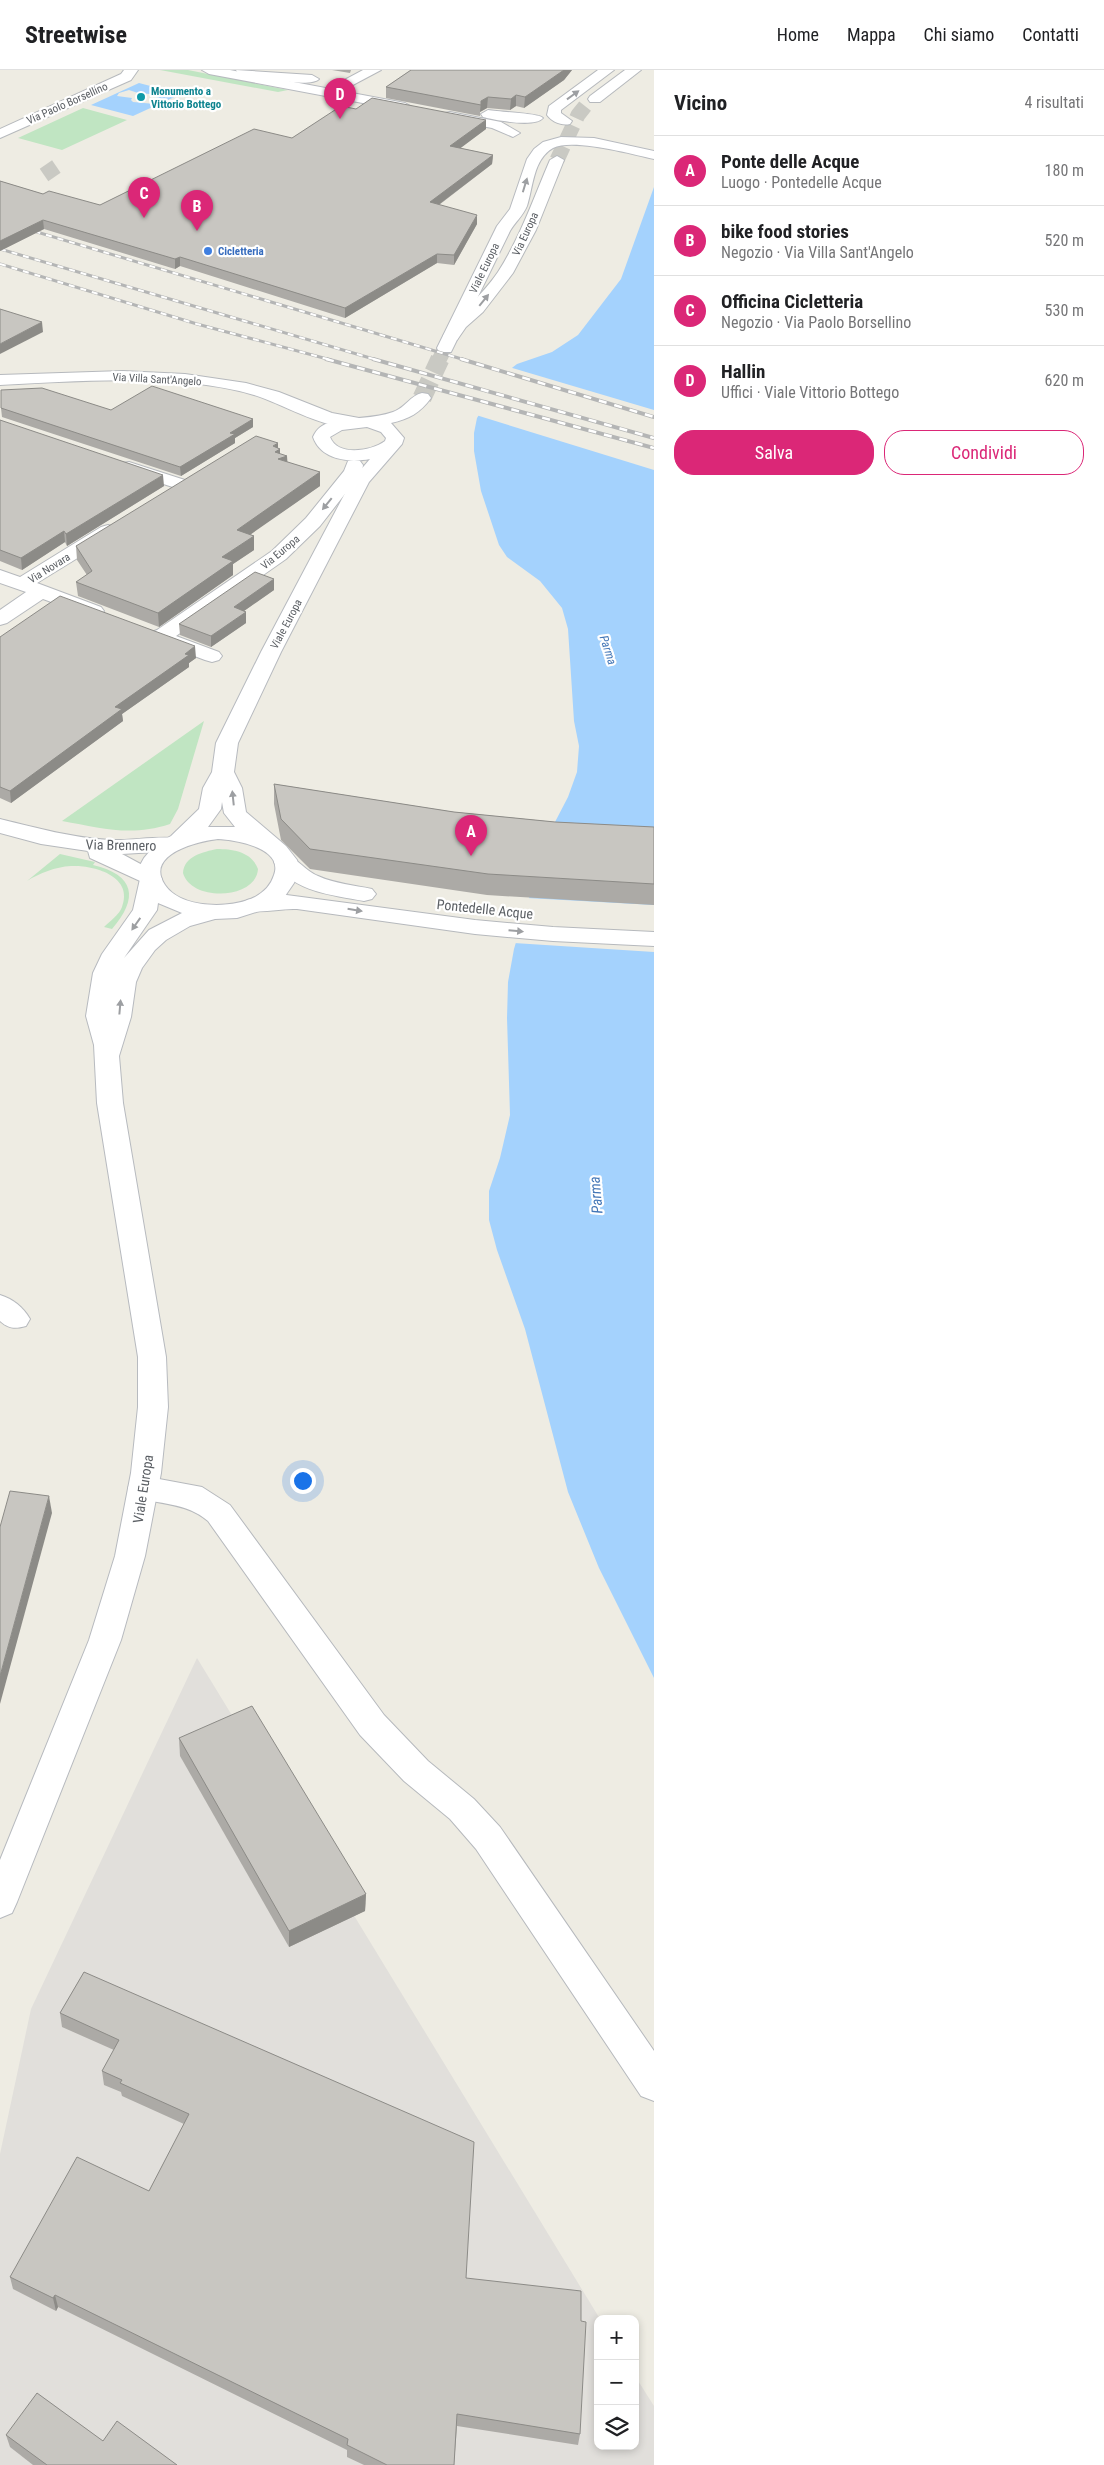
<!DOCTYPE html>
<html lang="it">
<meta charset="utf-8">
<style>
:root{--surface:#fff;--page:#f6f6f6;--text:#202124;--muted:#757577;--line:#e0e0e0;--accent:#db2777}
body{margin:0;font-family:"Roboto Condensed",sans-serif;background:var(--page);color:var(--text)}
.controls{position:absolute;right:15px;bottom:15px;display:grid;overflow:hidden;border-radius:10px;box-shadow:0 2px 8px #0003}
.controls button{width:45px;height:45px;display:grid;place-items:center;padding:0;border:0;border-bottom:1px solid var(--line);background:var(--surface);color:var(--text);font:25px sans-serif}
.you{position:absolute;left:302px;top:1410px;width:18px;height:18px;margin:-12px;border:4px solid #fff;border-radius:50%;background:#1a73e8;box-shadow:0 0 0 8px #1a73e833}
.badge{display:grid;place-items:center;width:32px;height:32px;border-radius:50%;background:var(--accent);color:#fff;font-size:16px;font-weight:700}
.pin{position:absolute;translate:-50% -41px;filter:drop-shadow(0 1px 2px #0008)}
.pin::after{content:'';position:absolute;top:26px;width:18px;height:15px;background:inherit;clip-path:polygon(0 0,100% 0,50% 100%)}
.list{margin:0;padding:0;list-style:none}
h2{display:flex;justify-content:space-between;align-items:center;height:65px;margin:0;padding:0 20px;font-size:21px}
h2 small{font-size:16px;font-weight:400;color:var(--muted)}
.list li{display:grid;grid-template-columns:32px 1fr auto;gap:15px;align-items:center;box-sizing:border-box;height:70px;padding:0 20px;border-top:1px solid var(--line)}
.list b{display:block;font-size:19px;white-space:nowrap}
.list p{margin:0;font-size:16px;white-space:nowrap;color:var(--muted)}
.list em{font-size:16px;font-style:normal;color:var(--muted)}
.actions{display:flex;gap:10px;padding:15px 20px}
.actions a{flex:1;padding:11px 0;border:1px solid var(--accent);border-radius:20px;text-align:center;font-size:18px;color:var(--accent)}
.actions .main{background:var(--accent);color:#fff}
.icon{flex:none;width:28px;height:28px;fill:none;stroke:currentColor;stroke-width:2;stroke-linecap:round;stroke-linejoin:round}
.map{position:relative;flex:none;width:654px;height:2395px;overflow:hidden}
header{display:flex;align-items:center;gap:30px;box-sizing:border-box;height:70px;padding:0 25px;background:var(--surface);border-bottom:1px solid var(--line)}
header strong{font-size:24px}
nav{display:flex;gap:28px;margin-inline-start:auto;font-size:18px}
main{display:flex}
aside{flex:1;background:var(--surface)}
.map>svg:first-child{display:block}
.industrial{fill:#e1dfdb}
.green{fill:#c0e5c2}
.water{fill:#a4d2fd;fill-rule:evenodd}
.pier{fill:#eeece3}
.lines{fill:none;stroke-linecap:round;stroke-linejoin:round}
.minor-tunnel{stroke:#c9c9c3;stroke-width:15;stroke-dasharray:15 8;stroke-linecap:butt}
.secondary-tunnel-far1{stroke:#c9c9c3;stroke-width:15;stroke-dasharray:15 8;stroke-linecap:butt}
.secondary-tunnel{stroke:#c9c9c3;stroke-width:19;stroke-dasharray:19 9;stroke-linecap:butt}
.minor-casing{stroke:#b6b9bd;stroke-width:2}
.secondary-casing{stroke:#b7babf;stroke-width:2}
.minor{fill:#fff;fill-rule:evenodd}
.secondary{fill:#fff;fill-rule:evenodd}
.rail-far1-casing{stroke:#b4b5b5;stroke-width:3}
.rail-casing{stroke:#b4b5b5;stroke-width:4}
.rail-far1{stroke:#fff;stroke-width:2;stroke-dasharray:6;stroke-linecap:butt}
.rail{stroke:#fff;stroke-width:2.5;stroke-dasharray:8;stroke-linecap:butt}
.wall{fill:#acaaa6}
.shaded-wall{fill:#8c8b87}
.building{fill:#c8c6c1;stroke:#8c8b87}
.oneway{fill:#9d9fa2}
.culture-dot{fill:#0f9aa8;stroke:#fff;stroke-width:2}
.shop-dot{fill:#3f7fe0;stroke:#fff;stroke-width:2}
.labels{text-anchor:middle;stroke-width:4.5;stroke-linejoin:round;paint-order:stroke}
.far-culture-label{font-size:11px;font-weight:bold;fill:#0d838f;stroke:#fff;text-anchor:start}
.far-street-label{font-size:11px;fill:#5b5f64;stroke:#fff}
.far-shop-label{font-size:11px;font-weight:bold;fill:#366cbe;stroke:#fff;text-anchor:start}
.far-water-label{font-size:12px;font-style:italic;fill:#4477b7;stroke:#fff}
.street-label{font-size:14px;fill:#5b5f64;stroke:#fff}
.water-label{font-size:15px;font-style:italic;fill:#4477b7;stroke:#fff}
</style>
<header>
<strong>Streetwise</strong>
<nav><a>Home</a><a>Mappa</a><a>Chi siamo</a><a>Contatti</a></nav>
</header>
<main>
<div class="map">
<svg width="654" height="2395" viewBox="0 0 654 2395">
<rect width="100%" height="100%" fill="#eeece3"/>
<!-- industrial -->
<path class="industrial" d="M 197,1588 L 600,2249 L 598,2249 L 598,2376 L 635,2376 L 635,2306 L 654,2336 L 654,2395 L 0,2395 L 0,2084 L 31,1939 Z"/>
<!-- green -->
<g class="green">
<path d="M 160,0 L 188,0 L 288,20 L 278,22 Z"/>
<path d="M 83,38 L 127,50 L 62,80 L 18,68 Z"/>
<path d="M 204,651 L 178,739 L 170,754 C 131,767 101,758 62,751 Z"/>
<path d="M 217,779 C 233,779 252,782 258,799 C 256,830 191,832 183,803 C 184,786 203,782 217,779 Z"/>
<path d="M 60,784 L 95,792 L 93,795 C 135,805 139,828 112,859 L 104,857 C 110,851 119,845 122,837 C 134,806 94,795 71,796 C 55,797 40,803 27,811 Z"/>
</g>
<!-- water -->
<g class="water">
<path d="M 139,13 L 181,24 L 133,46 L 91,35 ZM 129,20 L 138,23 L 150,24 L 152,26 L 165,30 L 155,34 L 133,32 L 131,30 L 132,28 L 117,26 L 119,23 Z"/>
<path d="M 654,117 L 654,1608 L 599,1498 L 568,1422 L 525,1259 L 497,1180 L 489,1150 L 489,1121 L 500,1088 L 510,1045 L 507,948 L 508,912 L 514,879 L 542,784 L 555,752 L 568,727 L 577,702 L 579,676 L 574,651 L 568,559 L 562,538 L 540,511 L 507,487 L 499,475 L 481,421 L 474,381 L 474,363 L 477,348 L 504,304 L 517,294 L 552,282 L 578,265 L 621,209 Z"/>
</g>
<!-- pier -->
<g class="pier">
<path d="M 509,297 L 654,340 L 654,400 L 476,345 L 493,314 Z"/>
<path d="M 527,828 L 654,835 L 654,882 L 514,873 Z"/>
</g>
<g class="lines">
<!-- minor-tunnel -->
<g class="minor-tunnel">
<path d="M 557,90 L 578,45 L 586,35"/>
<path d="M 44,105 L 57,96"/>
</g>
<!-- secondary-tunnel-far1 -->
<path class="secondary-tunnel-far1" d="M 439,290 L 445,278"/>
<!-- secondary-tunnel -->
<path class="secondary-tunnel" d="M 422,328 L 440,289"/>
<!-- minor casing -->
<g class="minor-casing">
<g id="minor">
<path d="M 124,0 L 138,0 L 131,10 L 0,68 L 0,59 L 121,4 Z"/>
<path d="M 236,0 L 312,5 L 319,9 C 310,19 252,6 238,3 Z"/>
<path d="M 363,0 L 381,0 L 334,25 L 324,25 L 322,22 Z"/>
<path d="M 598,0 L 614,0 L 561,40 L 561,43 L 572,51 L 570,54 C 562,56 552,52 547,45 L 549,36 Z"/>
<path d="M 625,0 L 641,0 L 600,32 L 590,32 L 588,29 L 590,26 Z"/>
<path d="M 557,86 L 564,90 L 536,160 L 513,203 L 483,242 L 466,257 L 457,270 L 445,270 L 443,266 C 459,243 482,226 498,202 C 520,168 534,127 550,90 Z"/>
<path d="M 123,301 L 185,304 L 246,313 L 279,322 L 332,343 L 359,348 L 362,352 L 359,356 C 329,363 284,334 254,325 C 181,303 76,311 0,315 L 0,305 Z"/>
<path d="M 354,390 L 360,391 L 363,395 L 362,402 L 320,456 L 286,489 L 176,566 L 219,582 L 222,586 L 219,590 L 212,592 L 205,590 L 152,570 L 149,566 L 152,562 L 157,560 L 272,481 L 306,448 L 344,401 L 348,391 Z"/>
<path d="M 129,392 L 188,411 L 191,415 L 188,419 L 182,420 L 123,401 L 120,397 L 123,393 Z"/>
<path d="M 108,455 L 115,457 L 117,461 L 115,465 L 37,513 L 101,537 L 104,541 L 101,545 L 94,547 L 87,545 L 43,529 L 7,553 L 0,555 L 0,540 L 26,522 L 0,513 L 0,500 L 20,507 L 101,457 Z"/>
<path d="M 0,749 C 37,758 73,768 110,770 C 130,771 164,765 180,769 L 183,774 L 180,779 L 172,781 L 122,784 L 159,804 L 162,809 L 159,814 L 151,816 L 90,788 L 88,781 L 41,774 L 0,763 Z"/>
<path d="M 285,785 C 298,788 305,801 318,806 C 335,814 354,815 372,819 L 376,824 L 372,829 L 364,831 C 331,825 294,822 274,792 L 277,787 Z"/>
<path d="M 279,824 L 475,850 L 553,857 L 654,862 L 654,876 L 553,871 L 475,864 L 297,839 C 280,838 262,844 247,840 L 243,835 L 247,830 Z"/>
<path d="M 0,1225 C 13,1229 23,1237 30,1249 L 26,1256 C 15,1259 9,1259 0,1251 Z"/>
<path d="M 143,1406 L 202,1417 L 230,1435 L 384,1645 L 428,1691 L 474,1729 L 500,1757 L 654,1981 L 654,2031 L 641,2026 L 476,1779 L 450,1749 L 404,1711 L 360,1665 L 208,1451 C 186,1432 159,1435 132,1426 L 128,1418 L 132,1410 Z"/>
</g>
</g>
<!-- secondary casing -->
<g class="secondary-casing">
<g id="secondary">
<path d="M 202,0 L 230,0 L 405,33 L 412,37 L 405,41 L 209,4 Z"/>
<path d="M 488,40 C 498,42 539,43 543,48 C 535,58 495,50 483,47 L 481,44 Z"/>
<path d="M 450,42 L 501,52 L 520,63 L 513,67 L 492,58 L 445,49 L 443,46 L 445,43 Z"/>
<path d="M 561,67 L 594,68 L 654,81 L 654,89 C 631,84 573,68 553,78 C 533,89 533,118 527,136 C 523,146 515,152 510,161 C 491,200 472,239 453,278 L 451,282 L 439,282 L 437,278 L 497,156 L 510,139 L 527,89 L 534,79 L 543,72 Z"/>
<path d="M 422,323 L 428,324 L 431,328 C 420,343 409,349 391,353 L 404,368 L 402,374 L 369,412 L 281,582 L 238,673 L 234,702 L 242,718 L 246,742 L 286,776 L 297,790 L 299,800 L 294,813 L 283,829 L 272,837 L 237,848 L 215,849 L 190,856 L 166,870 L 155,880 L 142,898 L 136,912 L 131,947 L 119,986 L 123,1033 L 166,1287 L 168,1337 L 161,1403 L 145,1486 L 121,1570 L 17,1832 L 12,1843 L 0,1848 L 0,1790 L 89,1570 L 115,1486 L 131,1403 L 138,1337 L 138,1287 L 97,1033 L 94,975 L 86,946 L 93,903 L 102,884 L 133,840 L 140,809 L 139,797 L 144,788 L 155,775 L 171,766 L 199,739 L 203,718 L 212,702 L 216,673 L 261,582 L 352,410 L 370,389 C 349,393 321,390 313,367 C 317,358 322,355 331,352 C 351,347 374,349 393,342 C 405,338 411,325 422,323 ZM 367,357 L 381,362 L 386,368 L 385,371 C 371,381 338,387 330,367 L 342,360 ZM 222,732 L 224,743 L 235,757 L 208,757 L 221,739 ZM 218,769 C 236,770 284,778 274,805 C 271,815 264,822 255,827 C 232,839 181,839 165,815 C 144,784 199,771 218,769 ZM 158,833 L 182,843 L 149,860 L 124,888 L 157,840 Z"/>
</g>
</g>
<!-- minor -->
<use href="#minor" class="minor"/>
<!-- secondary -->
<use href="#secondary" class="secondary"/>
<!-- rail-far1 casing -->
<g class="rail-far1-casing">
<g id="rail-far1">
<path d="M 0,151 L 465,290"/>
<path d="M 0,179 L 377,290"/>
<path d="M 0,194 L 197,254 L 331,290"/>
</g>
</g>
<!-- rail casing -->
<g class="rail-casing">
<g id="rail">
<path d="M 326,289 L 654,378"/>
<path d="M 373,289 L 654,368"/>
<path d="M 461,289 L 654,347"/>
</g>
</g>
<!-- rail-far1 -->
<use href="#rail-far1" class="rail-far1"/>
<!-- rail -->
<use href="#rail" class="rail"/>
</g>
<!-- wall -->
<g class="wall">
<path d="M 332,0 L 351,0 L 350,3 Z"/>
<path d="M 411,0 L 572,0 L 564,10 L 524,38 L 516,36 L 510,40 L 487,38 L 480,42 L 480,46 L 386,28 L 386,17 Z"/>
<path d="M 356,39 L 486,50 L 486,59 L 460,78 L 493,85 L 492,94 L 439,135 L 477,154 L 454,195 L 437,193 L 345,248 L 180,196 L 175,199 L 44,159 L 0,181 L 0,111 L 43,124 L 100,135 L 292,68 Z"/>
<path d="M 1,338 L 111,340 L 253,349 L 253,357 L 235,368 L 235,373 L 181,406 L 2,347 Z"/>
<path d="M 0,350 L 164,416 L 67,476 L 65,472 L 22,500 L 0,491 Z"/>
<path d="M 278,378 L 280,379 L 280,384 L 287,386 L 287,392 L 320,402 L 320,416 L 250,464 L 254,466 L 254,480 L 233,494 L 233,505 L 159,557 L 78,526 L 76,512 L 87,505 L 77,490 L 76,476 Z"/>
<path d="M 274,509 L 274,520 L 244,541 L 246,542 L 246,553 L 211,577 L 180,565 L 179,554 Z"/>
<path d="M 0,567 L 196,588 L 189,593 L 189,597 L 122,644 L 123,651 L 11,733 L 0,728 Z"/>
<path d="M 274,714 L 454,742 L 555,752 L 654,757 L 654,835 L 487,825 L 310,799 L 281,770 L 274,734 Z"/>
<path d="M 179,1668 L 366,1824 L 365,1841 L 289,1877 L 180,1686 Z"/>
<path d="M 84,1902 L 466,2208 L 580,2364 L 578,2375 L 457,2356 L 454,2395 L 364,2395 L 347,2387 L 347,2380 L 58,2237 L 56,2241 L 13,2219 L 10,2207 L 149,2121 L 184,2054 L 122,2026 L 121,2022 L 104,2015 L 102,2001 L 114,1980 L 62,1957 L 60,1943 Z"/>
<path d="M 6,2365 L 103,2371 L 177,2395 L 33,2395 L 10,2377 Z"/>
</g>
<!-- shaded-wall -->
<g class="shaded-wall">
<path d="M 564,0 L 572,0 L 564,10 L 524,38 L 525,27 Z"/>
<path d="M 516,25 L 516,36 L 510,40 L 511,29 Z"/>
<path d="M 488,27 L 487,38 L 480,42 L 481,31 Z"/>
<path d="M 486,50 L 486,59 L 450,86 L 450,76 Z"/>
<path d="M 493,85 L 492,94 L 429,142 L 430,132 Z"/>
<path d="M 477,145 L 477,154 L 454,195 L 454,185 Z"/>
<path d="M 43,150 L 44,159 L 0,181 L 0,171 Z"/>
<path d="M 437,184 L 437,193 L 345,248 L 345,238 Z"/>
<path d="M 180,187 L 180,196 L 175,199 L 175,189 Z"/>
<path d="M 42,252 L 43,262 L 0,284 L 0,274 Z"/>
<path d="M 253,349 L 253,357 L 235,368 L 235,373 L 181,406 L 180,397 L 230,363 Z"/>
<path d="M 278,373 L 278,380 L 280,379 L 280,388 L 287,386 L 288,400 L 279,403 L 273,376 Z"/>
<path d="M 320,402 L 320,416 L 237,474 L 237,460 Z"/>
<path d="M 163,405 L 164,416 L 67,476 L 66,464 Z"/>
<path d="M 64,461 L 65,472 L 22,500 L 21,488 Z"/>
<path d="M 254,466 L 254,480 L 233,494 L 233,505 L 159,557 L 158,543 L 222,487 Z"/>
<path d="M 274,509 L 274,520 L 234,548 L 234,537 Z"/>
<path d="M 246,542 L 246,553 L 211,577 L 211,566 Z"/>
<path d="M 195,576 L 196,588 L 189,593 L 189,597 L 122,644 L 123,651 L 11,733 L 10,721 L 115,637 Z"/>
<path d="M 49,1426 L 52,1443 L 0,1634 L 0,1606 Z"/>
<path d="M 366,1824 L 365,1841 L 289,1877 L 289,1861 Z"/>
<path d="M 55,2225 L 58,2237 L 56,2241 L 53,2228 Z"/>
</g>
<!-- building -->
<g class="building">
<path d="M 411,0 L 564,0 L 525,27 L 516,25 L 511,29 L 488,27 L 481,31 L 481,35 L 386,17 Z"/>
<path d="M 372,28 L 486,50 L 450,76 L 493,85 L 430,132 L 477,145 L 454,185 L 437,184 L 345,238 L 180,187 L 175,189 L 43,150 L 0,171 L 0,111 L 43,124 L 49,121 L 100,135 L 254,59 L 292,68 L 341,36 L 356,39 Z"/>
<path d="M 0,239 L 42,252 L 0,274 Z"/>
<path d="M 152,316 L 253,349 L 230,363 L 235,364 L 180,397 L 1,338 L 1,320 L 42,318 L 111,340 Z"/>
<path d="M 0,350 L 163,405 L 66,464 L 64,461 L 21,488 L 0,480 Z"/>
<path d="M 256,366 L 278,373 L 273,376 L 280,379 L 275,382 L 287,386 L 278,389 L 320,402 L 237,460 L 254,466 L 222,487 L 233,491 L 158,543 L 76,512 L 92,501 L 76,476 Z"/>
<path d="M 255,502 L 274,509 L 234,537 L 246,542 L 211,566 L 179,554 Z"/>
<path d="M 60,526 L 195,576 L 185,584 L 189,585 L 115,637 L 122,639 L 10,721 L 0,717 L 0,567 Z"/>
<path d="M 274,714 L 454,742 L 555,752 L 654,757 L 654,814 L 488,804 L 310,779 L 281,749 Z"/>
<path d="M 10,1421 L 49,1426 L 0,1606 L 0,1457 Z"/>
<path d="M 252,1636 L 366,1824 L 289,1861 L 179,1668 Z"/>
<path d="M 84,1902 L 474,2072 L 466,2208 L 581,2221 L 581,2251 L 586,2252 L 580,2364 L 457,2344 L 454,2395 L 387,2395 L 347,2375 L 348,2369 L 55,2225 L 53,2228 L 10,2207 L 77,2087 L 149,2121 L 189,2044 L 120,2013 L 122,2010 L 102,2001 L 119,1970 L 60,1943 Z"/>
<path d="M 37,2323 L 103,2371 L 117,2351 L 177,2395 L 47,2395 L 6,2365 Z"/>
</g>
<!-- one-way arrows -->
<defs><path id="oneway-solid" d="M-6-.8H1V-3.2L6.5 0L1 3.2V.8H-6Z" transform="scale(1.25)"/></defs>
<g class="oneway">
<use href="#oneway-solid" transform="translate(573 25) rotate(-36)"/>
<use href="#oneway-solid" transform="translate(525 115) rotate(-73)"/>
<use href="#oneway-solid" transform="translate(484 230) rotate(-51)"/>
<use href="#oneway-solid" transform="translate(327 434) rotate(129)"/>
<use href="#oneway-solid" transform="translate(233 728) rotate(-96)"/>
<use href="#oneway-solid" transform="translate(355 840) rotate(9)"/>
<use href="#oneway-solid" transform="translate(136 854) rotate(125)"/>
<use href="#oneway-solid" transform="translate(516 861) rotate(5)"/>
<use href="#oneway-solid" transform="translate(120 937) rotate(-85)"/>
</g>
<!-- markers -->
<circle class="culture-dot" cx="141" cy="27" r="5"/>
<circle class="shop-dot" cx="208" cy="181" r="5"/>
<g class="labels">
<!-- far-culture labels -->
<g class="far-culture-label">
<text x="151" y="25">Monumento a<tspan x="151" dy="13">Vittorio Bottego</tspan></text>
</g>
<!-- far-street labels -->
<g class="far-street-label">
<text transform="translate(67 33) rotate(-24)" y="4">Via Paolo Borsellino</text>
<text transform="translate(525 164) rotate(-65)" y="4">Via Europa</text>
<text transform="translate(484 198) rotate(-64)" y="4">Viale Europa</text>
<text transform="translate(157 309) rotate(3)" y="4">Via Villa Sant'Angelo</text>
<text transform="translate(280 482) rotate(-40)" y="4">Via Europa</text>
<text transform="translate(49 498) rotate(-32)" y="4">Via Novara</text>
<text transform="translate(286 554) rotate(-62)" y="4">Viale Europa</text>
</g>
<!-- far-shop labels -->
<g class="far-shop-label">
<text x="218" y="185">Cicletteria</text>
</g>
<!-- far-water labels -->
<g class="far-water-label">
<text transform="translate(608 580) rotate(72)" y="4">Parma</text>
</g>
<!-- street labels -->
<g class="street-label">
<text transform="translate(121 775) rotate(1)" y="5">Via Brennero</text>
<text transform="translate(485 839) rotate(6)" y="5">Pontedelle Acque</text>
<text transform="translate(143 1419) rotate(-81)" y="5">Viale Europa</text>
</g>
<!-- water labels -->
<g class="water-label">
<text transform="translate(596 1125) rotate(-95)" y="5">Parma</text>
</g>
</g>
</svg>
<div class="controls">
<button>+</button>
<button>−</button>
<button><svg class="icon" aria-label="layers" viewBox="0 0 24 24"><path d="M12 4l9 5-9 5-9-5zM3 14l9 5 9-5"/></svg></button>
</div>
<div class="you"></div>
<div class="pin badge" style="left:471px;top:786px">A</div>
<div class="pin badge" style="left:197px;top:161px">B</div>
<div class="pin badge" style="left:144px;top:148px">C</div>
<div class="pin badge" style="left:340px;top:49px">D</div>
</div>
<aside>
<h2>Vicino<small>4 risultati</small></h2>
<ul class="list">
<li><span class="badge">A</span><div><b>Ponte delle Acque</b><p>Luogo · Pontedelle Acque</p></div><em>180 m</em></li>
<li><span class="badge">B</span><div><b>bike food stories</b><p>Negozio · Via Villa Sant'Angelo</p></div><em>520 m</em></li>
<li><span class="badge">C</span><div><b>Officina Cicletteria</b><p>Negozio · Via Paolo Borsellino</p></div><em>530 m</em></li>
<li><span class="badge">D</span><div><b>Hallin</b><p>Uffici · Viale Vittorio Bottego</p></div><em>620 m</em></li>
</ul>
<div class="actions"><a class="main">Salva</a><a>Condividi</a></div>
</aside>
</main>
